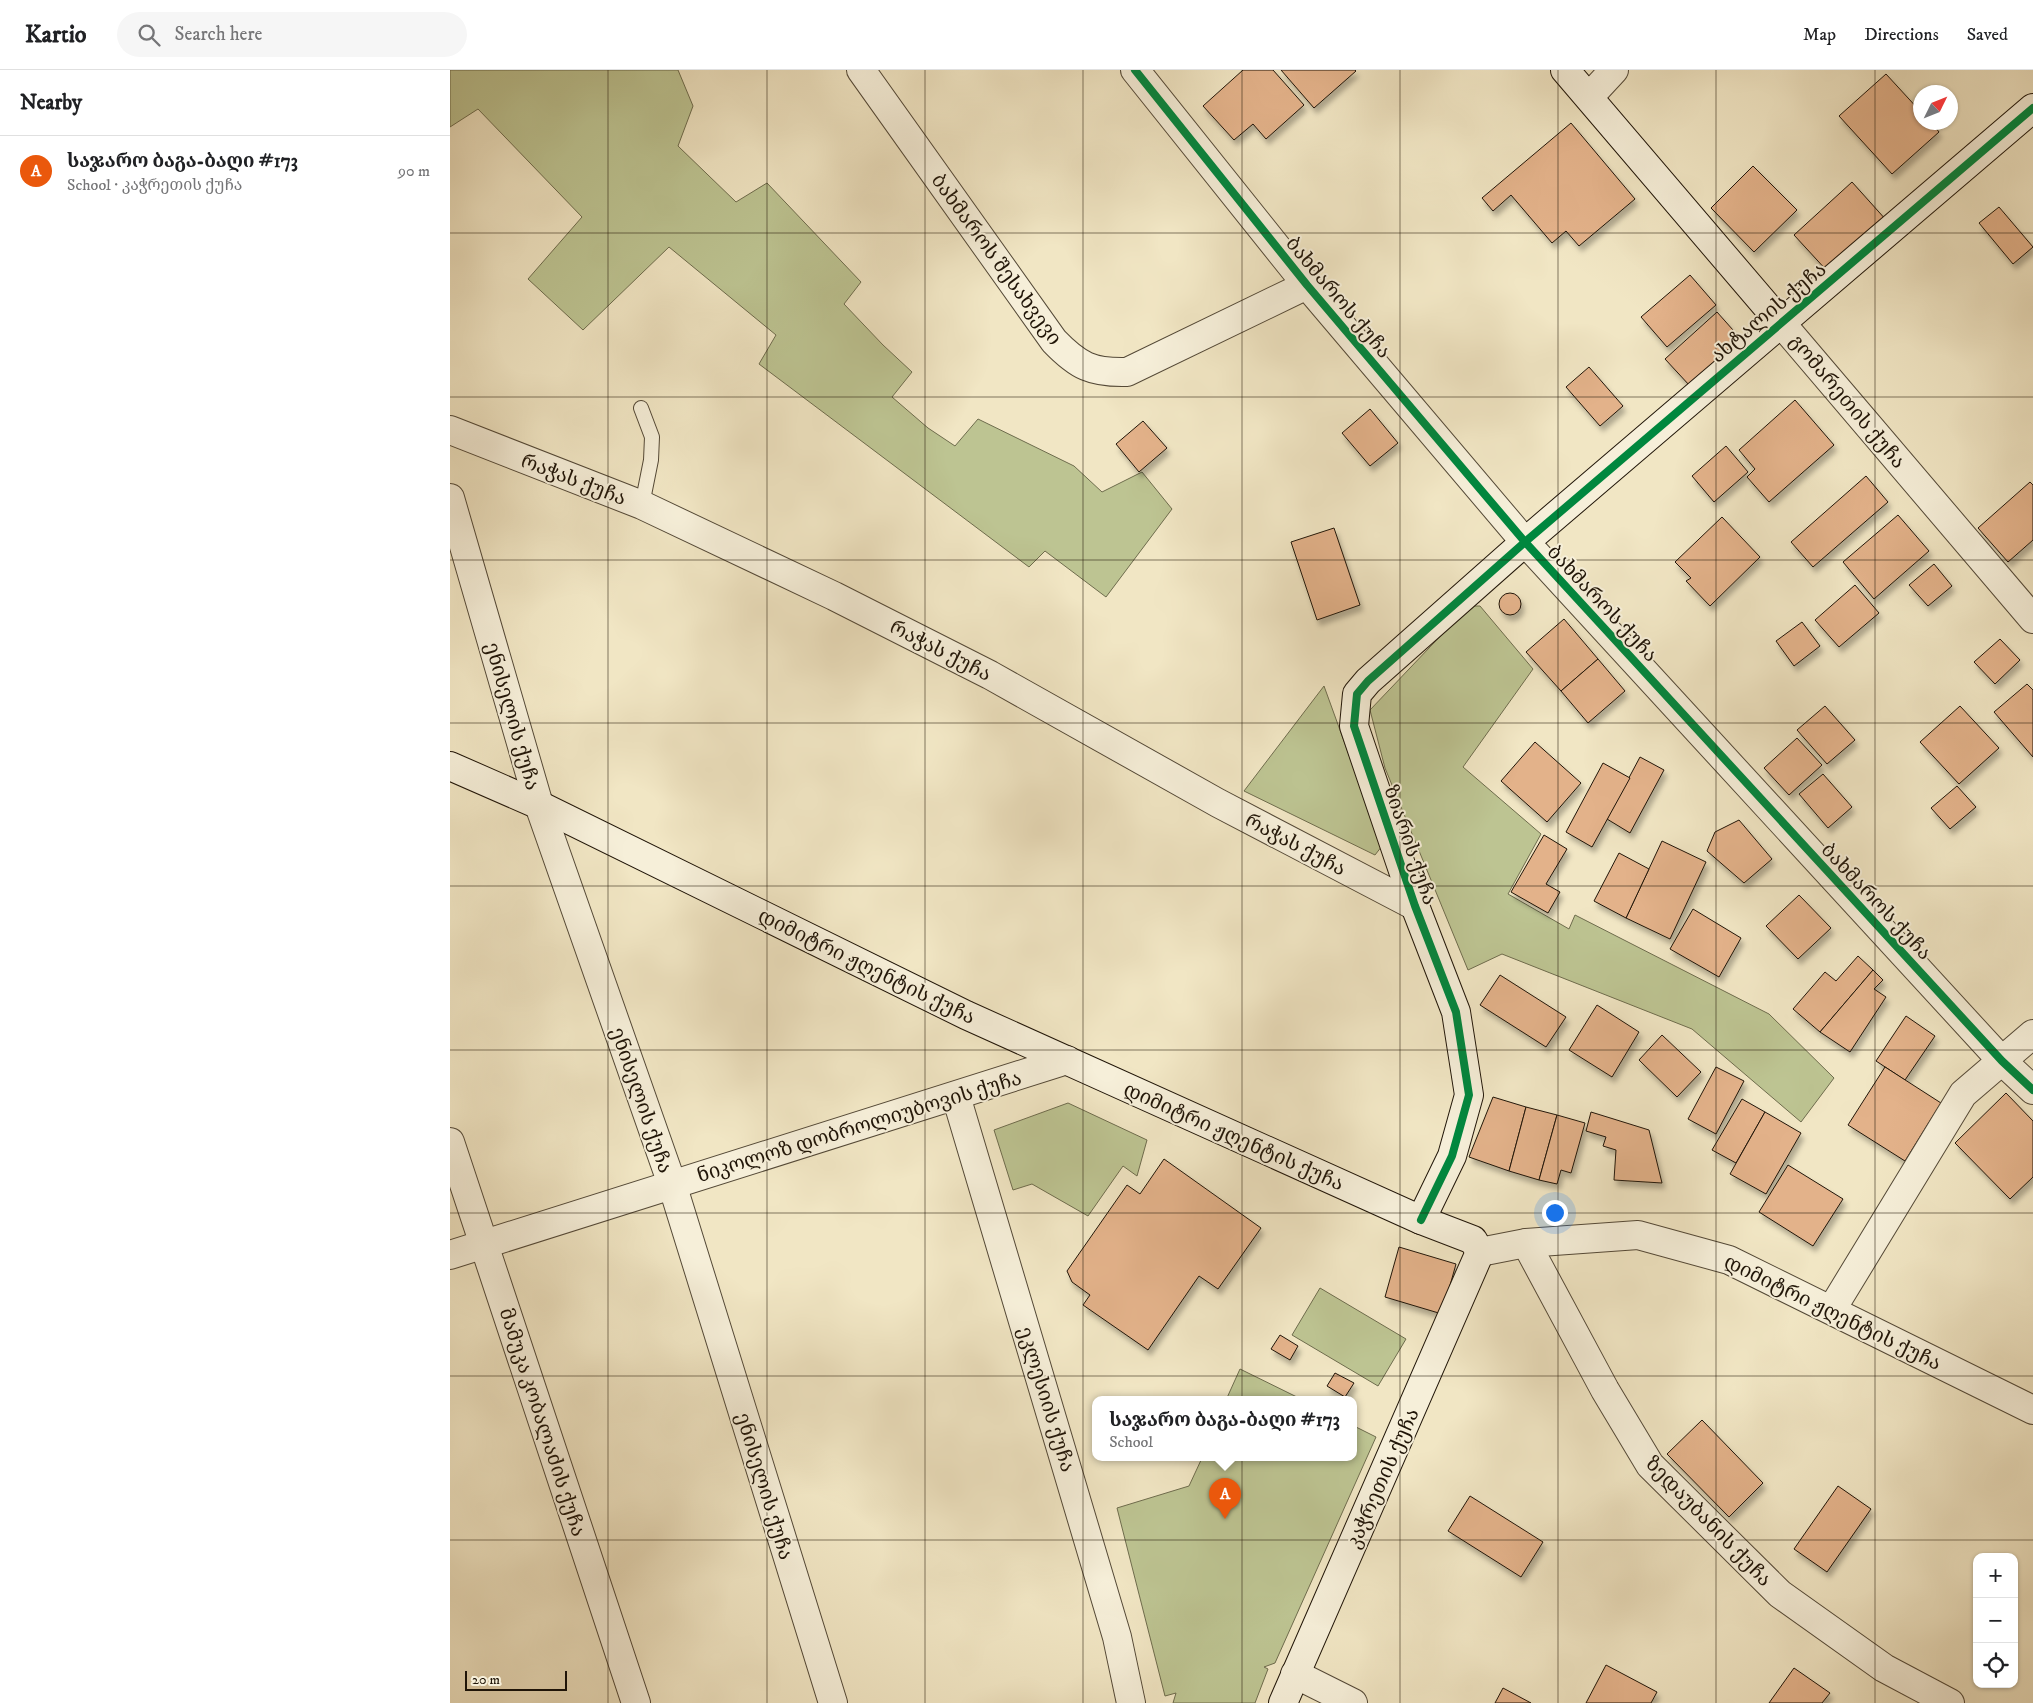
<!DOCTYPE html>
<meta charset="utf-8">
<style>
:root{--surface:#fff;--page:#f6f6f6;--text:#202124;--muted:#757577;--line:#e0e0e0;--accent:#ea580c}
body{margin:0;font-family:"IM FELL DW Pica","Noto Serif Georgian",serif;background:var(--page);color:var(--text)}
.controls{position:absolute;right:15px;bottom:15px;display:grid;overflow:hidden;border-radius:10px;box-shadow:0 1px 4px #0004}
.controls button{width:45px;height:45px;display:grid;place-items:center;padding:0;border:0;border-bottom:1px solid var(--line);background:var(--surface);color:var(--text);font:25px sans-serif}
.compass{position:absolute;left:1463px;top:15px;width:45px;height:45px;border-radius:50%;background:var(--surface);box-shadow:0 1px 4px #0004;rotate:47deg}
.scale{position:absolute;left:15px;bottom:12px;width:102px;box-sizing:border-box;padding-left:5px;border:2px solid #201508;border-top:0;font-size:14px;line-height:18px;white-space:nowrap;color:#201508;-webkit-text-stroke:4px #f6efd9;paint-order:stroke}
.you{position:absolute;left:1104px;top:1142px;width:18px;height:18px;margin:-12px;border:4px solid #fff;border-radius:50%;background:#1a73e8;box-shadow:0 0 0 8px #1a73e833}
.badge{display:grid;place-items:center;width:32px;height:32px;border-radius:50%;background:var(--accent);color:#fff;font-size:16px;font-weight:700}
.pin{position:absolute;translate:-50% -41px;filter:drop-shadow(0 1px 2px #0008)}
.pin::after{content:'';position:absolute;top:26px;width:18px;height:15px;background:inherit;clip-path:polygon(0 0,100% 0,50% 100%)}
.popup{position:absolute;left:642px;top:1326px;width:265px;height:65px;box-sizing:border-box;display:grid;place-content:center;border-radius:10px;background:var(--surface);filter:drop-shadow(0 1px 4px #0005);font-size:16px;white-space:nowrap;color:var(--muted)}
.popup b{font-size:19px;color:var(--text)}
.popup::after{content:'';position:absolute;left:50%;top:100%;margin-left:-10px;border:10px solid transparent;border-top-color:var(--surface)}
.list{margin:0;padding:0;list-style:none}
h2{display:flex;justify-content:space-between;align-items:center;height:65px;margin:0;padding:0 20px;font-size:21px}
h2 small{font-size:16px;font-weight:400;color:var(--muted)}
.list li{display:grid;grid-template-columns:32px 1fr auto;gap:15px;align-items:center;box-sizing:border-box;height:70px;padding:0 20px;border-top:1px solid var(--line)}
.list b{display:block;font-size:19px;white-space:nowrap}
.list p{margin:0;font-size:16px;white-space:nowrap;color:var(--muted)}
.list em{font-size:16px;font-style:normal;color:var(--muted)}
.icon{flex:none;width:28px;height:28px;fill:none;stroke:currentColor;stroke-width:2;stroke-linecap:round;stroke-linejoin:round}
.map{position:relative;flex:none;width:1583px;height:1633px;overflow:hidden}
header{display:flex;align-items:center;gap:30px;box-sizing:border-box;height:70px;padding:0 25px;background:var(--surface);border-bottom:1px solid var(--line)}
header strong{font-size:24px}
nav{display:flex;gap:28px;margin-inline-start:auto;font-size:18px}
.search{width:350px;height:45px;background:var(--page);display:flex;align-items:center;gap:12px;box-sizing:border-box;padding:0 18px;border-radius:28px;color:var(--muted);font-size:19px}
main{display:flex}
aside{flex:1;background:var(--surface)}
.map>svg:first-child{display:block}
.green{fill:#bdc492;stroke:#6e6c4d}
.building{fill:#e3b28a;stroke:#201508;filter:url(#shadow)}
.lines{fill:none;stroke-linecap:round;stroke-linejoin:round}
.lane-casing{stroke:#544937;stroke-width:16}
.street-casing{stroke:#544937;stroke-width:30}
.secondary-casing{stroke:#201508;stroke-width:30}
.lane{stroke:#f6efd9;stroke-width:14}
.street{stroke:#f6efd9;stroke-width:28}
.secondary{stroke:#f6efd9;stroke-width:28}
.cycleway-casing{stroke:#f6efd9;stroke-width:11}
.cycleway{stroke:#00873e;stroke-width:8}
.grid{fill:none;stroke:#201508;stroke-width:1;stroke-opacity:0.55}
.labels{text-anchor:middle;stroke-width:4;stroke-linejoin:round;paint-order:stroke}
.street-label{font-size:20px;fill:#201508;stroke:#f6efd9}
</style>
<header>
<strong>Kartio</strong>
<div class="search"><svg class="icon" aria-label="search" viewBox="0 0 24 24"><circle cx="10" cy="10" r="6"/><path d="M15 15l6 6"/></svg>Search here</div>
<nav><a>Map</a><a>Directions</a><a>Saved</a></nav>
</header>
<main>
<aside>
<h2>Nearby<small></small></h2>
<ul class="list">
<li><span class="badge">A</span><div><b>საჯარო ბაგა-ბაღი #173</b><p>School · კაჭრეთის ქუჩა</p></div><em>90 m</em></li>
</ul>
</aside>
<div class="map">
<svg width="1583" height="1633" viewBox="0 0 1583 1633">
<defs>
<filter id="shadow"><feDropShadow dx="3" dy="5.5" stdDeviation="2.5" flood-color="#0004"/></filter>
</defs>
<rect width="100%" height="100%" fill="#f1e6c4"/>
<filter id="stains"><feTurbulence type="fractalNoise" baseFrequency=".004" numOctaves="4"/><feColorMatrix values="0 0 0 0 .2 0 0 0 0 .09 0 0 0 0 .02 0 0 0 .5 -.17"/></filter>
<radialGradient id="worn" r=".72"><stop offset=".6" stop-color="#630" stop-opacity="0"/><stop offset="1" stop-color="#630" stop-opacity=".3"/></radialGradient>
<!-- green -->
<g class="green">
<path d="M 0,0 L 228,0 L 243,36 L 228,76 L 286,132 L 317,113 L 411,212 L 394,234 L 433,275 L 462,302 L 442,327 L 478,358 L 505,376 L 528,349 L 624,396 L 652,422 L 692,402 L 722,439 L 656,527 L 595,481 L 579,497 L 309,294 L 326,265 L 219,177 L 133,260 L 78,209 L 132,147 L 28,39 L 0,57 Z"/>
<path d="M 1019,536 L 1030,536 L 1083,599 L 1013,697 L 1091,764 L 1058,824 L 1119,859 L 1125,845 L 1319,944 L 1384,1008 L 1351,1052 L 1242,959 L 1052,884 L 1018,900 L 935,698 L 920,640 Z"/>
<path d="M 874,616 L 932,776 L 925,785 L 794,721 Z"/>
<path d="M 618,1033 L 697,1070 L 687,1106 L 673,1096 L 638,1146 L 582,1114 L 563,1120 L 544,1060 Z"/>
<path d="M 870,1218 L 956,1269 L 928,1316 L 842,1265 Z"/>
<path d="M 790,1299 L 853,1330 L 776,1330 Z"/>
<path d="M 904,1356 L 926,1367 L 825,1593 L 814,1597 L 818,1599 L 805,1633 L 723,1633 L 726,1623 L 715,1626 L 667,1438 L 739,1416 L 752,1388 L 904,1388 Z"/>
</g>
<!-- building -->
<g class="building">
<path d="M 793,0 L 823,0 L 854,35 L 816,69 L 803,54 L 784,70 L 753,36 Z"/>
<path d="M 831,0 L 905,0 L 906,1 L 864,38 Z"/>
<path d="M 1436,4 L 1470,41 L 1470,52 L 1481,52 L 1489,62 L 1442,104 L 1389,46 Z"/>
<path d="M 1121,53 L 1185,129 L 1129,176 L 1116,161 L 1102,173 L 1061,125 L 1043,141 L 1032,128 Z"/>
<path d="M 1303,96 L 1347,140 L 1304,182 L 1261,138 Z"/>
<path d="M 1402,112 L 1437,151 L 1379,203 L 1344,165 Z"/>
<path d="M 1549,137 L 1583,177 L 1563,194 L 1529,153 Z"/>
<path d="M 1240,205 L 1266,235 L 1217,277 L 1191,247 Z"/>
<path d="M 1267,242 L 1291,269 L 1240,316 L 1215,289 Z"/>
<path d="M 1139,297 L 1173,336 L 1150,356 L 1116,317 Z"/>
<path d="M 1345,330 L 1384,375 L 1319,432 L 1297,407 L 1305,399 L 1289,380 Z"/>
<path d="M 920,339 L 948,373 L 920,396 L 892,363 Z"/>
<path d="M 693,351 L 717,378 L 689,402 L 666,374 Z"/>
<path d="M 1276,376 L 1298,402 L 1264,432 L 1242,406 Z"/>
<path d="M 1416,406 L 1438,432 L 1363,497 L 1341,472 Z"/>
<path d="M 1580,412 L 1583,415 L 1583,470 L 1558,492 L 1528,458 Z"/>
<path d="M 1448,445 L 1479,481 L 1424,529 L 1393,492 Z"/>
<path d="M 1272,447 L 1310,487 L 1260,536 L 1236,511 L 1241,508 L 1225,492 Z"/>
<path d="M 884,458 L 910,535 L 867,550 L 841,472 Z"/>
<path d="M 1484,494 L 1502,516 L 1478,536 L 1459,515 Z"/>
<path d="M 1405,515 L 1429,543 L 1389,577 L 1365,550 Z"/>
<circle cx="1060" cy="534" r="11"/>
<path d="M 1114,549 L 1148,589 L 1111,621 L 1076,582 Z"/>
<path d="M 1352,552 L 1370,576 L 1344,596 L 1326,571 Z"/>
<path d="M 1550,569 L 1570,590 L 1545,614 L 1524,592 Z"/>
<path d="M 1148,589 L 1175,621 L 1138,653 L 1111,621 Z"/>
<path d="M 1577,614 L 1583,620 L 1583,687 L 1544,642 Z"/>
<path d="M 1375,636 L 1405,670 L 1377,694 L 1347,660 Z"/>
<path d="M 1510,636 L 1549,678 L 1509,714 L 1470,672 Z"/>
<path d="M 1347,668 L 1372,695 L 1339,725 L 1314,698 Z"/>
<path d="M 1085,672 L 1131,713 L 1097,752 L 1051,711 Z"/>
<path d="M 1190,687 L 1214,700 L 1180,763 L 1157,749 Z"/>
<path d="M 1153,693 L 1180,708 L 1142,777 L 1116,762 Z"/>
<path d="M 1373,704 L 1402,737 L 1378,758 L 1349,724 Z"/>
<path d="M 1507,716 L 1526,737 L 1500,759 L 1481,738 Z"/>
<path d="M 1289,750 L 1322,789 L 1294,813 L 1257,781 L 1265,762 Z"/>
<path d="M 1094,765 L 1117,779 L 1096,814 L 1110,822 L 1098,843 L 1061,822 Z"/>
<path d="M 1212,771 L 1256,792 L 1220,869 L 1176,848 Z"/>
<path d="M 1169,783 L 1199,799 L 1176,848 L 1144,831 Z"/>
<path d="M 1349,825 L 1381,858 L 1348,889 L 1316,856 Z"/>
<path d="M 1243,839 L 1291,868 L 1269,907 L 1220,879 Z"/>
<path d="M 1408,886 L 1423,900 L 1370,962 L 1343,939 L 1375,902 L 1386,911 Z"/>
<path d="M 1423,900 L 1433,910 L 1424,919 L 1436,927 L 1400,982 L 1370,962 Z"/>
<path d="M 1050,905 L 1116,947 L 1096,977 L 1030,935 Z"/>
<path d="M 1147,935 L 1189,962 L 1162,1007 L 1119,980 Z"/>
<path d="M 1456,946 L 1485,966 L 1455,1010 L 1426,991 Z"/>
<path d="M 1212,965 L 1251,1002 L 1227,1027 L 1189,990 Z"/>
<path d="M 1266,997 L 1294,1011 L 1266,1064 L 1238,1049 Z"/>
<path d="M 1435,997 L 1491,1033 L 1455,1091 L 1398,1055 Z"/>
<path d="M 1556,1023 L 1583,1051 L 1583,1107 L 1560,1129 L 1505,1073 Z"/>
<path d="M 1043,1027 L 1076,1037 L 1059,1101 L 1019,1087 Z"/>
<path d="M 1292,1029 L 1315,1042 L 1286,1093 L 1262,1080 Z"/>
<path d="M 1076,1037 L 1107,1045 L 1089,1110 L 1059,1101 Z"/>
<path d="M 1141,1042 L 1199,1060 L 1212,1113 L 1164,1110 L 1166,1080 L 1153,1076 L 1156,1067 L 1136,1061 Z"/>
<path d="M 1315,1042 L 1351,1063 L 1316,1124 L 1280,1104 Z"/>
<path d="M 1107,1045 L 1135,1053 L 1121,1103 L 1111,1100 L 1107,1114 L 1089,1110 Z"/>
<path d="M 714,1089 L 811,1158 L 768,1219 L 749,1206 L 698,1280 L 633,1235 L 640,1225 L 622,1212 L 617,1201 L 677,1115 L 690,1124 Z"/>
<path d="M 1338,1095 L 1393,1129 L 1363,1176 L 1309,1142 Z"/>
<path d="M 949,1177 L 1006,1194 L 992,1244 L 935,1227 Z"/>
<path d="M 830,1265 L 848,1276 L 840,1290 L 821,1279 Z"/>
<path d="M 885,1303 L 904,1313 L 895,1327 L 877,1316 Z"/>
<path d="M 1252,1350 L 1313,1413 L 1279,1447 L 1217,1384 Z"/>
<path d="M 1388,1416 L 1421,1439 L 1377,1502 L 1344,1479 Z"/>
<path d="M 1020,1426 L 1093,1472 L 1071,1507 L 998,1461 Z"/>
<path d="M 1156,1595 L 1207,1622 L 1201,1633 L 1136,1633 Z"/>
<path d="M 1344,1598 L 1380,1623 L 1372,1633 L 1319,1633 Z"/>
<path d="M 1053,1618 L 1081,1633 L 1045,1633 Z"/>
</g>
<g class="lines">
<!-- lane casing -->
<g class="lane-casing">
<path id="lane" d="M 191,338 L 202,367 L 201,390 L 192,435"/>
</g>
<!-- street casing -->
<g class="street-casing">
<g id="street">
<path d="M 411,0 L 604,271 C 628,296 642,303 677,302 L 857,215"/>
<path d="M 685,0 L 857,215 L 1075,472 L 1552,991 L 1583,1020"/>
<path d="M 1139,27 L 1164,0"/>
<path d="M 1331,253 L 1583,549"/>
<path d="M 0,360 L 192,435 L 384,526 L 540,605 L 768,733 L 965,836"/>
<path d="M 0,428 L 89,735 L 222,1114 L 383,1633"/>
<path d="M 506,1026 L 667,1567 L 681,1633"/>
<path d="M 0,1072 L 186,1633"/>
<path d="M 1076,1173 L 1155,1320 L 1200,1395 L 1330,1524 L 1434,1598 L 1500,1633"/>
<path d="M 1030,1182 L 1076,1173 L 1188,1165 L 1279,1190 L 1583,1340"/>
<path d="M 0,1185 L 617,990"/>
<path d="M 1382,1239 L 1513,1024 L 1583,964"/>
<path d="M 845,1604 L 903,1633"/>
</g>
</g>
<!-- secondary casing -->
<g class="secondary-casing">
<g id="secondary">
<path d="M 1115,0 L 1331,253"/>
<path d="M 0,696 L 89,735 L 516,945 L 971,1150 L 1023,1170 L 1030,1182 L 833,1633"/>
<path d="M 971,1150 L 1002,1086 L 1019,1025 L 1006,942 L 965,836 L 904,656 L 907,624 L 918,611 L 1075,472 L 1583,38"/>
</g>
</g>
<!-- lane -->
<use href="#lane" class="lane"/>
<!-- street -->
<use href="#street" class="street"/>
<!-- secondary -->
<use href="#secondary" class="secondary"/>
<!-- cycleway casing -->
<g class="cycleway-casing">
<g id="cycleway">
<path d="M 685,0 L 857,215 L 1075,472 L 1552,991 L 1583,1020"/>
<path d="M 971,1150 L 1002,1086 L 1019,1025 L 1006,942 L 965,836 L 904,656 L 907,624 L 918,611 L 1075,472 L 1583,38"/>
</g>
</g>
<!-- cycleway -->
<use href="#cycleway" class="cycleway"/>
</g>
<!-- grid -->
<path class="grid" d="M 158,0 L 158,1633M 317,0 L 317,1633M 475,0 L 475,1633M 633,0 L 633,1633M 792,0 L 792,1633M 950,0 L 950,1633M 1108,0 L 1108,1633M 1266,0 L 1266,1633M 1425,0 L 1425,1633M 0,163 L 1583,163M 0,327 L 1583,327M 0,490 L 1583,490M 0,653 L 1583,653M 0,816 L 1583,816M 0,980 L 1583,980M 0,1143 L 1583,1143M 0,1306 L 1583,1306M 0,1470 L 1583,1470"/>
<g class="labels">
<!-- street labels -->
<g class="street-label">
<text transform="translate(547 189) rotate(54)" y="7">ბახმაროს შესახვევი</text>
<text transform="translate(889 227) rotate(50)" y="7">ბახმაროს ქუჩა</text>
<text transform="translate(1318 242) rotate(-40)" y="7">ახტალის ქუჩა</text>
<text transform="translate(1398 331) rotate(50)" y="7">გომარეთის ქუჩა</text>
<text transform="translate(124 409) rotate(21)" y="7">რაჭას ქუჩა</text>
<text transform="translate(1153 533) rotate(47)" y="7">ბახმაროს ქუჩა</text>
<text transform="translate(491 580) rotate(27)" y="7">რაჭას ქუჩა</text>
<text transform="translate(63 646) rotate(74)" y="7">ენისელის ქუჩა</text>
<text transform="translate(846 774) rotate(28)" y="7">რაჭას ქუჩა</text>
<text transform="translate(961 775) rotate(71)" y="7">ზიარის ქუჩა</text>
<text transform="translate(1427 831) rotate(47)" y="7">ბახმაროს ქუჩა</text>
<text transform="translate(417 896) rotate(26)" y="7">დიმიტრი ჟღენტის ქუჩა</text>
<text transform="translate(192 1030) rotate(71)" y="7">ენისელის ქუჩა</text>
<text transform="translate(409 1056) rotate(-17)" y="7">ნიკოლოზ დობროლიუბოვის ქუჩა</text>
<text transform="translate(784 1066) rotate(24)" y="7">დიმიტრი ჟღენტის ქუჩა</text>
<text transform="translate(1383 1242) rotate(26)" y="7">დიმიტრი ჟღენტის ქუჩა</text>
<text transform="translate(597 1329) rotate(73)" y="7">ეკლესიის ქუჩა</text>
<text transform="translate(93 1352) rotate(72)" y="7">მამუკა კობალაძის ქუჩა</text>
<text transform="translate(932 1408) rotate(-66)" y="7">კაჭრეთის ქუჩა</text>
<text transform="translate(315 1416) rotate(73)" y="7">ენისელის ქუჩა</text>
<text transform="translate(1259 1451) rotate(46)" y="7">ზედაუბანის ქუჩა</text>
</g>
</g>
<rect width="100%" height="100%" filter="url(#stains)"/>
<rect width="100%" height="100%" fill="url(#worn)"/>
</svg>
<div class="controls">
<button>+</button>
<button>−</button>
<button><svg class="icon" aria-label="locate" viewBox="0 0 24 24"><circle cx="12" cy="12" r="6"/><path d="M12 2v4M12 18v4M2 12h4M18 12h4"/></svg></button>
</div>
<svg class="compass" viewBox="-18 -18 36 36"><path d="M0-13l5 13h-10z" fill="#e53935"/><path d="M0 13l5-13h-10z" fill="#757577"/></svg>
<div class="scale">20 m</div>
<div class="you"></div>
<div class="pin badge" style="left:775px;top:1449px">A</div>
<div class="popup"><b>საჯარო ბაგა-ბაღი #173</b>School</div>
</div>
</main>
